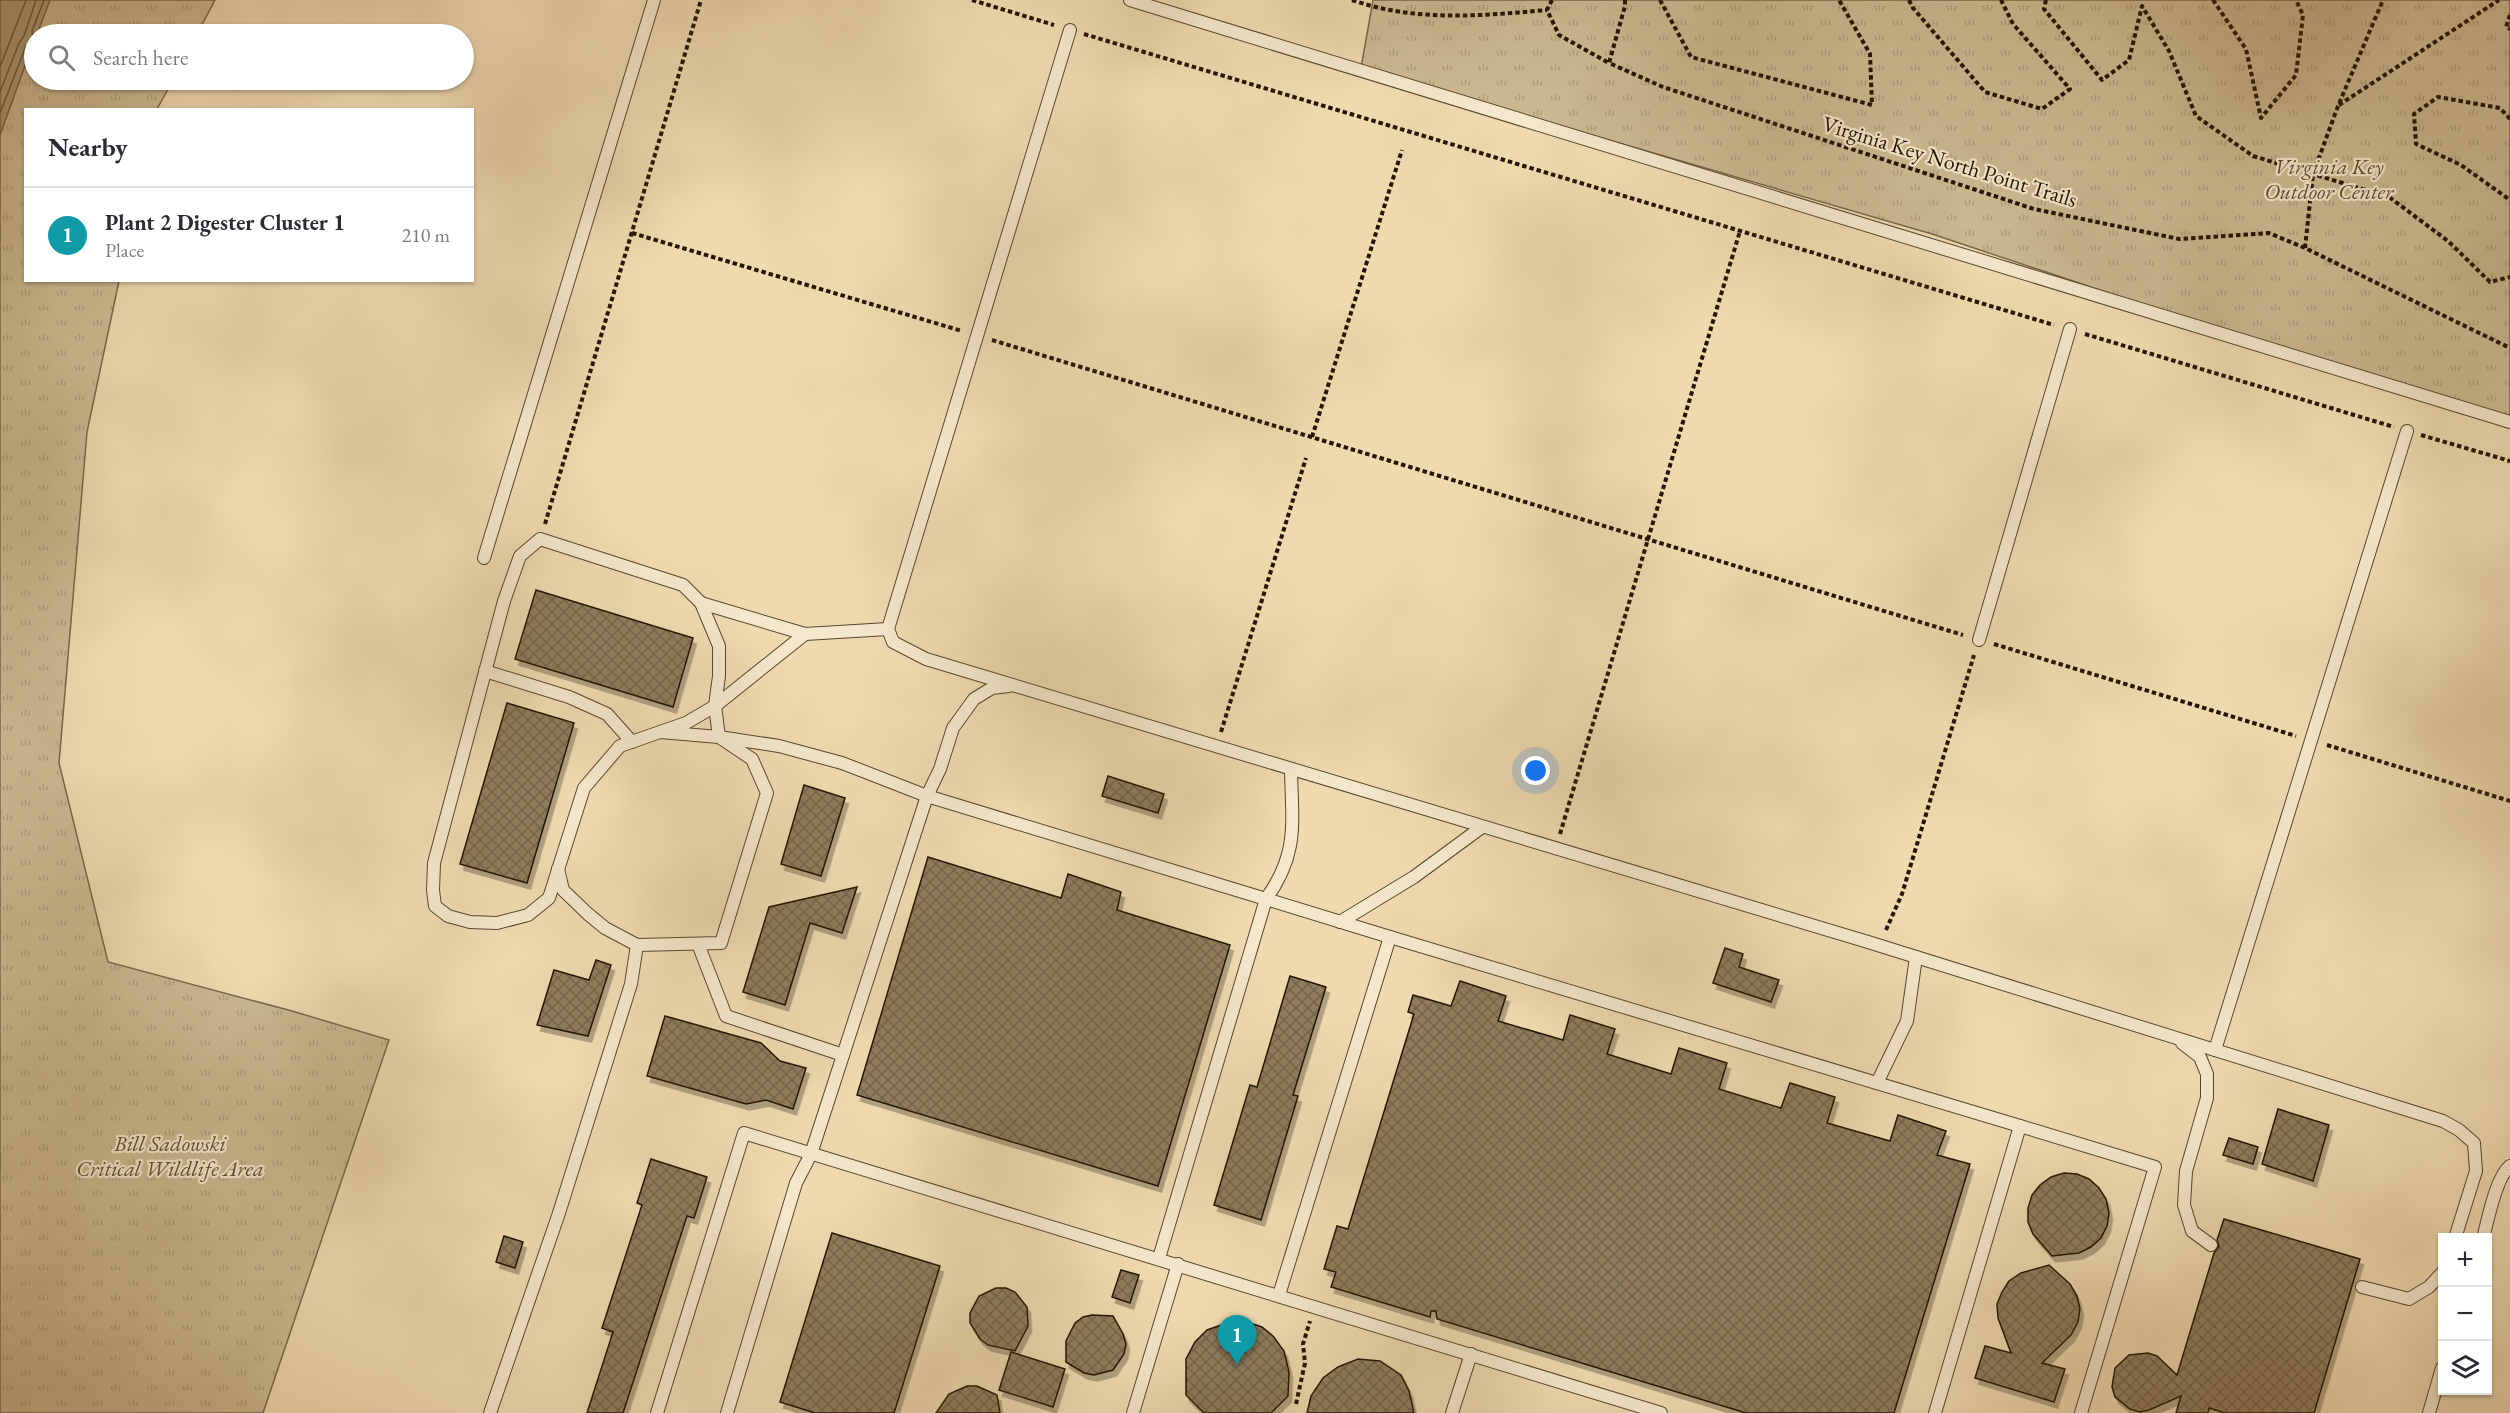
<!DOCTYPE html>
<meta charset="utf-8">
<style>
:root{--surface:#fff;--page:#f7f7f7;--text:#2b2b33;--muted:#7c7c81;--line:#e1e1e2;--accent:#8f2418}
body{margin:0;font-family:"EB Garamond",serif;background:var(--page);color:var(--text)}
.controls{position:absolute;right:18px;bottom:18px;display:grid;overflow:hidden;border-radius:0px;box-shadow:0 2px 4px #0004}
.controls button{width:54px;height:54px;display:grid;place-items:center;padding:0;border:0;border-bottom:2px solid var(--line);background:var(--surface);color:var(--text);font:30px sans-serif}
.you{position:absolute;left:1536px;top:771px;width:21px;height:21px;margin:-15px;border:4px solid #fff;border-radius:50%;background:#1a73e8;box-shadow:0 0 0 9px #1a73e833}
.badge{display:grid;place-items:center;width:39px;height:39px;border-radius:50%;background:var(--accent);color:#fff;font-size:20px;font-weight:700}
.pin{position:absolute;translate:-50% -50px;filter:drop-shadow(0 2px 3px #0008)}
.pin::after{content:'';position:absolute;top:32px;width:21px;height:18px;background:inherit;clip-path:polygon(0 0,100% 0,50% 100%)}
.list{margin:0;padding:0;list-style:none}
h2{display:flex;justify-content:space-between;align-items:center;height:78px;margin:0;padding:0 24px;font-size:26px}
h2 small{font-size:20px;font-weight:400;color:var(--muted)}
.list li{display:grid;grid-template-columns:39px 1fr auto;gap:18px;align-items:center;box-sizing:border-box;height:96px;padding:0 24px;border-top:2px solid var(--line)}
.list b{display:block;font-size:22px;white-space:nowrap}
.list p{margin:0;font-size:20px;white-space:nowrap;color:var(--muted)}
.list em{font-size:20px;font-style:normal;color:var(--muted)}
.icon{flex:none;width:33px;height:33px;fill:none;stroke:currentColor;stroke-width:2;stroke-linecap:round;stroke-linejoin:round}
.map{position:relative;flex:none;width:2510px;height:1413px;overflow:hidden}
.search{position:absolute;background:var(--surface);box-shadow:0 2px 4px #0004;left:24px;top:24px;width:450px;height:66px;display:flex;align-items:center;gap:15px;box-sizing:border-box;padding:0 21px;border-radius:33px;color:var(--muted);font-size:22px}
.panel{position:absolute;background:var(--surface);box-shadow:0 2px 4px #0004;left:24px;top:108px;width:450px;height:174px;border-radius:0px}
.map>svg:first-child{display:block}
.park{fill:url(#park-tufts);stroke:#786749;stroke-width:1.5}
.water{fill:#aa9774;stroke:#746346;stroke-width:1.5}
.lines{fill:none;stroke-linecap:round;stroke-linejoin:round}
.shore{stroke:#67563a;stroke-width:1.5}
.building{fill:url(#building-cross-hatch);stroke:#241500;stroke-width:1.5;filter:url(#shadow)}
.service-casing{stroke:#57462c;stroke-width:14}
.path{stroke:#241500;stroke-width:4;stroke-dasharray:4.5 3;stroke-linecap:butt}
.service{stroke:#f5e7cc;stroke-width:12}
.labels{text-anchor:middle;stroke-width:4.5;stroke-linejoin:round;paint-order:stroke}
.street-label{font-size:22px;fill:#241500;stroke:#f5e7cc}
.park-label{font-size:22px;font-style:italic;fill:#5f4e33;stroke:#f5e7cc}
</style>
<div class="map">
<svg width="2510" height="1413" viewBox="0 0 2510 1413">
<defs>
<pattern id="park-tufts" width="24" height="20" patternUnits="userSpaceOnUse" patternTransform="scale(1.5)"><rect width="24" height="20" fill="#ccb992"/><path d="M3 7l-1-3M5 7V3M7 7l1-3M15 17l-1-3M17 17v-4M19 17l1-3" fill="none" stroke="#af9e7c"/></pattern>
<pattern id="building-cross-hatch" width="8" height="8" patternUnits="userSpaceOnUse" patternTransform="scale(1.5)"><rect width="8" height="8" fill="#8e7b5c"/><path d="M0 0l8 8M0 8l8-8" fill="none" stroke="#74644a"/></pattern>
<filter id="shadow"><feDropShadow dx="3.5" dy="6" stdDeviation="0" flood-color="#0004"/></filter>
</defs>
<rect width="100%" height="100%" fill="#efdab0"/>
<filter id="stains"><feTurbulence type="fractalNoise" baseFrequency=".00333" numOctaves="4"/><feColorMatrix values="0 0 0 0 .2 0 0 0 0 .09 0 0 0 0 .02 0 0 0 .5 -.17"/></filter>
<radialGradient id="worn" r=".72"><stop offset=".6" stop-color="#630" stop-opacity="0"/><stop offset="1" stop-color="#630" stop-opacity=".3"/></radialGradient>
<!-- park -->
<g class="park">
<path d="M 0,0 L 215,0 L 197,34 L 34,34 L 34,80 L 173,80 L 157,109 L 26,110 L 26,280 L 119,281 L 87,432 L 59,763 L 108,962 L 292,1011 L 389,1040 L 263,1413 L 0,1413 Z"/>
<path d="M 1373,0 L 2510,0 L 2510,427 L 1932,234 L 1361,68 Z"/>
</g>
<!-- water -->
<path class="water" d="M 0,0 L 50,0 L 37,34 L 34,34 L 34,41 L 0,135 Z"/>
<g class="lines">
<!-- shore -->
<g class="shore">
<path d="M 0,67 L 26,0"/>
<path d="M 0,92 L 19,43 L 24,36 L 36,0"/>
<path d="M 0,113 L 26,46 L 33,40 L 32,31 L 44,0"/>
</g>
</g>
<!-- building -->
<g class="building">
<path d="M 536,590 L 693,638 L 673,707 L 515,659 Z"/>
<path d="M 507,703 L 574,723 L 527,883 L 460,864 Z"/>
<path d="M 1108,776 L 1164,794 L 1158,813 L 1102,796 Z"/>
<path d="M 804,785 L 845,798 L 821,876 L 781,864 Z"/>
<path d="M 928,857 L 1061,898 L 1068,874 L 1121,892 L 1117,910 L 1230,945 L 1158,1186 L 857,1095 Z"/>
<path d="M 857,887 L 842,933 L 810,923 L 785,1005 L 743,992 L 769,907 Z"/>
<path d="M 1725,948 L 1743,954 L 1739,967 L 1779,980 L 1771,1002 L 1713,983 Z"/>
<path d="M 596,960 L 611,965 L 588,1036 L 537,1025 L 554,970 L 589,980 Z"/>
<path d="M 1290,976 L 1326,987 L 1293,1095 L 1298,1096 L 1261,1220 L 1214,1205 L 1250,1085 L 1257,1087 Z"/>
<path d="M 1460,981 L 1506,996 L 1498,1021 L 1563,1040 L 1570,1015 L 1615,1029 L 1607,1054 L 1671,1074 L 1679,1048 L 1727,1063 L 1719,1089 L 1781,1108 L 1790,1083 L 1835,1097 L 1827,1123 L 1890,1141 L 1898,1115 L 1946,1131 L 1937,1155 L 1970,1164 L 1894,1413 L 1746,1413 L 1437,1319 L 1436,1311 L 1431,1311 L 1430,1317 L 1331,1287 L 1336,1272 L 1324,1269 L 1337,1226 L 1348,1229 L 1414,1014 L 1408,1012 L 1413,995 L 1451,1006 Z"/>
<path d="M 665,1016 L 761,1043 L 780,1061 L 806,1068 L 793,1109 L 766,1100 L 746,1104 L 647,1076 Z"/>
<path d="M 2278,1109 L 2329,1125 L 2313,1181 L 2262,1164 Z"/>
<path d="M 2229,1138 L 2258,1147 L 2253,1164 L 2223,1155 Z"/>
<path d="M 651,1159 L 707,1177 L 694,1218 L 687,1216 L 623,1413 L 587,1413 L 613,1332 L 602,1328 L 642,1205 L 637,1203 Z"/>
<path d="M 2064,1173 L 2077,1174 L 2089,1179 L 2099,1188 L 2106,1199 L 2109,1213 L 2107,1226 L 2101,1238 L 2091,1247 L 2079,1253 L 2052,1256 L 2033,1234 L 2028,1222 L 2028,1208 L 2032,1195 L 2040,1185 L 2051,1177 Z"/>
<path d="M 2224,1219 L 2360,1259 L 2314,1413 L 2225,1413 L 2209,1408 L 2208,1413 L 2176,1413 L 2181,1396 L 2149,1410 L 2140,1412 L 2130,1409 L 2115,1397 L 2112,1387 L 2115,1368 L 2129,1355 L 2148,1353 L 2157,1356 L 2177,1375 L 2214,1253 L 2219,1246 L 2217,1240 Z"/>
<path d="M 832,1233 L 940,1266 L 894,1413 L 815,1413 L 780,1402 Z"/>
<path d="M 504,1236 L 523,1242 L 515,1268 L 496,1262 Z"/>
<path d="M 2049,1265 L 2070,1284 L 2077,1296 L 2080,1309 L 2078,1322 L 2071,1335 L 2042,1363 L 2065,1369 L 2054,1402 L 1975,1378 L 1985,1346 L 2011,1353 L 1998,1318 L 1997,1304 L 2002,1292 L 2009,1281 L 2021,1273 Z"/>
<path d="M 1121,1270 L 1139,1275 L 1130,1303 L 1112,1297 Z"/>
<path d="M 996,1288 L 1006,1288 L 1015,1292 L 1027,1307 L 1028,1326 L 1015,1351 L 988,1345 L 980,1339 L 970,1323 L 970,1313 L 979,1296 Z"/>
<path d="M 1092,1315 L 1113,1316 L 1123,1334 L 1126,1344 L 1124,1354 L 1113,1370 L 1094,1375 L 1084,1373 L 1066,1362 L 1066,1341 L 1075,1323 L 1083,1317 Z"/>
<path d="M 1227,1323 L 1250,1323 L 1262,1327 L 1273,1336 L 1284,1351 L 1289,1372 L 1288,1396 L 1271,1413 L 1204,1413 L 1186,1395 L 1186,1359 L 1195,1342 L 1207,1330 Z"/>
<path d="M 1011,1352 L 1065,1369 L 1053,1407 L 999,1390 Z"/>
<path d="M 1358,1359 L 1380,1361 L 1401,1375 L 1409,1391 L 1414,1413 L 1307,1413 L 1311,1396 L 1323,1378 L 1338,1367 Z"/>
<path d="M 967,1386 L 977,1386 L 997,1395 L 1000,1413 L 936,1413 L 949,1394 Z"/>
</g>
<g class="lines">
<!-- service casing -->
<g class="service-casing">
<g id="service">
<path d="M 1130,0 L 2510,422"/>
<path d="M 1070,30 L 888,629 L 893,642 L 926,659 L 1868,942 L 2443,1121 L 2459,1130 L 2474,1143 L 2476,1171 L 2455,1238"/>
<path d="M 484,558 L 654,0"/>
<path d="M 701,603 L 805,634"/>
<path d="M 1979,640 L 2070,329"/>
<path d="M 485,671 L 569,697 L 607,714 L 632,742"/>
<path d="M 660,732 L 686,723 L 715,706 L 719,676 L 719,646 L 701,603 L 683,585 L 540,539 L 520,556 L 504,601 L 434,863 L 433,890 L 435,906 L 448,916 L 470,922 L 497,923 L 528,915 L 549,898 L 584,788 L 620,746 L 660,732 L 719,737 L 779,746 L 842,763 L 927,796 L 940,769 L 953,728 L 974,699 L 992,688 L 1009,686"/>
<path d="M 558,869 L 563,890 L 588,914 L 605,928 L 637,945 L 721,943 L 767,793 L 752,759 L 719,737 L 715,706 L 805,634 L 888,629"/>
<path d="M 1340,922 L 1414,877 L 1482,827"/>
<path d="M 698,944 L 726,1016 L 843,1055"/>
<path d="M 2182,1043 L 2200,1057 L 2207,1074 L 2207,1098 L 2186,1171 L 2184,1205 L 2192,1231 L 2211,1245"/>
<path d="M 2215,1050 L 2407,431"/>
<path d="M 1877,1083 L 1907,1021 L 1916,957"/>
<path d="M 2483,1238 C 2488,1220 2496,1177 2510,1166"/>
<path d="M 1159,1258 L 1266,899 L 1390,937"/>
<path d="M 2362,1287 L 2409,1299 L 2429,1287 L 2442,1273"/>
<path d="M 1279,1295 L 1390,937 L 2020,1126"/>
<path d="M 490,1413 L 559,1213 L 631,984 L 637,945"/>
<path d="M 657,1413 L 744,1133 L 1661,1413"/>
<path d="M 727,1413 L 796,1183 L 811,1154 L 927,796 L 1266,899 C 1299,853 1292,823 1291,770"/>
<path d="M 1133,1413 L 1178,1264"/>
<path d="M 1452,1413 L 1471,1354"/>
<path d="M 1935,1413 L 2020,1126 L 2155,1167 L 2081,1413"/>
<path d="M 2429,1413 L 2442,1368"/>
</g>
</g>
<!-- path -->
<g class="path">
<path d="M 972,0 L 1054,25"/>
<path d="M 1352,0 C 1415,22 1481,16 1547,10"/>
<path d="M 1552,0 L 1547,10 L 1559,35 L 1609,63"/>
<path d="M 1625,0 L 1625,6 L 1609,63 L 1663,87 L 2034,209 L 2179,239 L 2269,233 L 2305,248 L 2510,348"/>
<path d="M 1660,0 L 1691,57 L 1872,105 L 1870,54 L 1839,0"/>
<path d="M 1909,0 L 1913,8 L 1985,92 L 2042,109 L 2070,89 L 2013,24 L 2001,0"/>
<path d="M 2046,0 L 2044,9 L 2102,80 L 2129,60 L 2142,6 L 2169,51 L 2196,116 L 2253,156 L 2389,197 L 2448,241 L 2490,282 L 2510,277"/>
<path d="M 2213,0 L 2246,49 L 2261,118 L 2296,75 L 2303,15 L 2296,0"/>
<path d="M 2510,15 L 2506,27 L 2510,29"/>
<path d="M 1084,34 L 2054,325"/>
<path d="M 2339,105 L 2499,0"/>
<path d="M 2510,119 L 2500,108 L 2438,97 L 2414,114 L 2416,144 L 2461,165 L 2510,200"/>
<path d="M 632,233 L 962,331"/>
<path d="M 2305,248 L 2313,174 L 2338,106 L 2383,0"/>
<path d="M 2085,334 L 2394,427"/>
<path d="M 992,340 L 1963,635"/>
<path d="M 2421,435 L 2510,461"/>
<path d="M 1312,437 L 1402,150"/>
<path d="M 545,524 L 701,0"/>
<path d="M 1994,644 L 2296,736"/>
<path d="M 1221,732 L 1306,458"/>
<path d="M 2327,745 L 2510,801"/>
<path d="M 1560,834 L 1740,231"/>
<path d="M 1886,930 L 1902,894 L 1974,655"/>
<path d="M 1296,1404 L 1305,1363 L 1303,1344 L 1310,1321"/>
</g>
<!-- service -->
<use href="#service" class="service"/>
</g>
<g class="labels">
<!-- street labels -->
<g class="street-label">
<text transform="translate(1950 161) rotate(17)" y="8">Virginia Key North Point Trails</text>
</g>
<!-- park labels -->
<g class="park-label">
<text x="2329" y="174">Virginia Key<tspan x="2329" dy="25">Outdoor Center</tspan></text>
<text x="170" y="1151">Bill Sadowski<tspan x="170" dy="25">Critical Wildlife Area</tspan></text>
</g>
</g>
<rect width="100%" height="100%" filter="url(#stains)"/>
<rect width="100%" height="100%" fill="url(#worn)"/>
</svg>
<div class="controls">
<button>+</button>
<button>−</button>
<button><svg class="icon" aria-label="layers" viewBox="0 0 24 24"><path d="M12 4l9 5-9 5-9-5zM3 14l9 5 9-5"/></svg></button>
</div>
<div class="you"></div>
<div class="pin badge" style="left:1237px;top:1365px;background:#0f9aa8">1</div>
<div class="search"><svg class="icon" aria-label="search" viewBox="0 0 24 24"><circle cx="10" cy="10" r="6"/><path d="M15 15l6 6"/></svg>Search here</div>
<section class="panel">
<h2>Nearby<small></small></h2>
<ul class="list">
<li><span class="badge" style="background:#0f9aa8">1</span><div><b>Plant 2 Digester Cluster 1</b><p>Place</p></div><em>210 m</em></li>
</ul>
</section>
</div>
